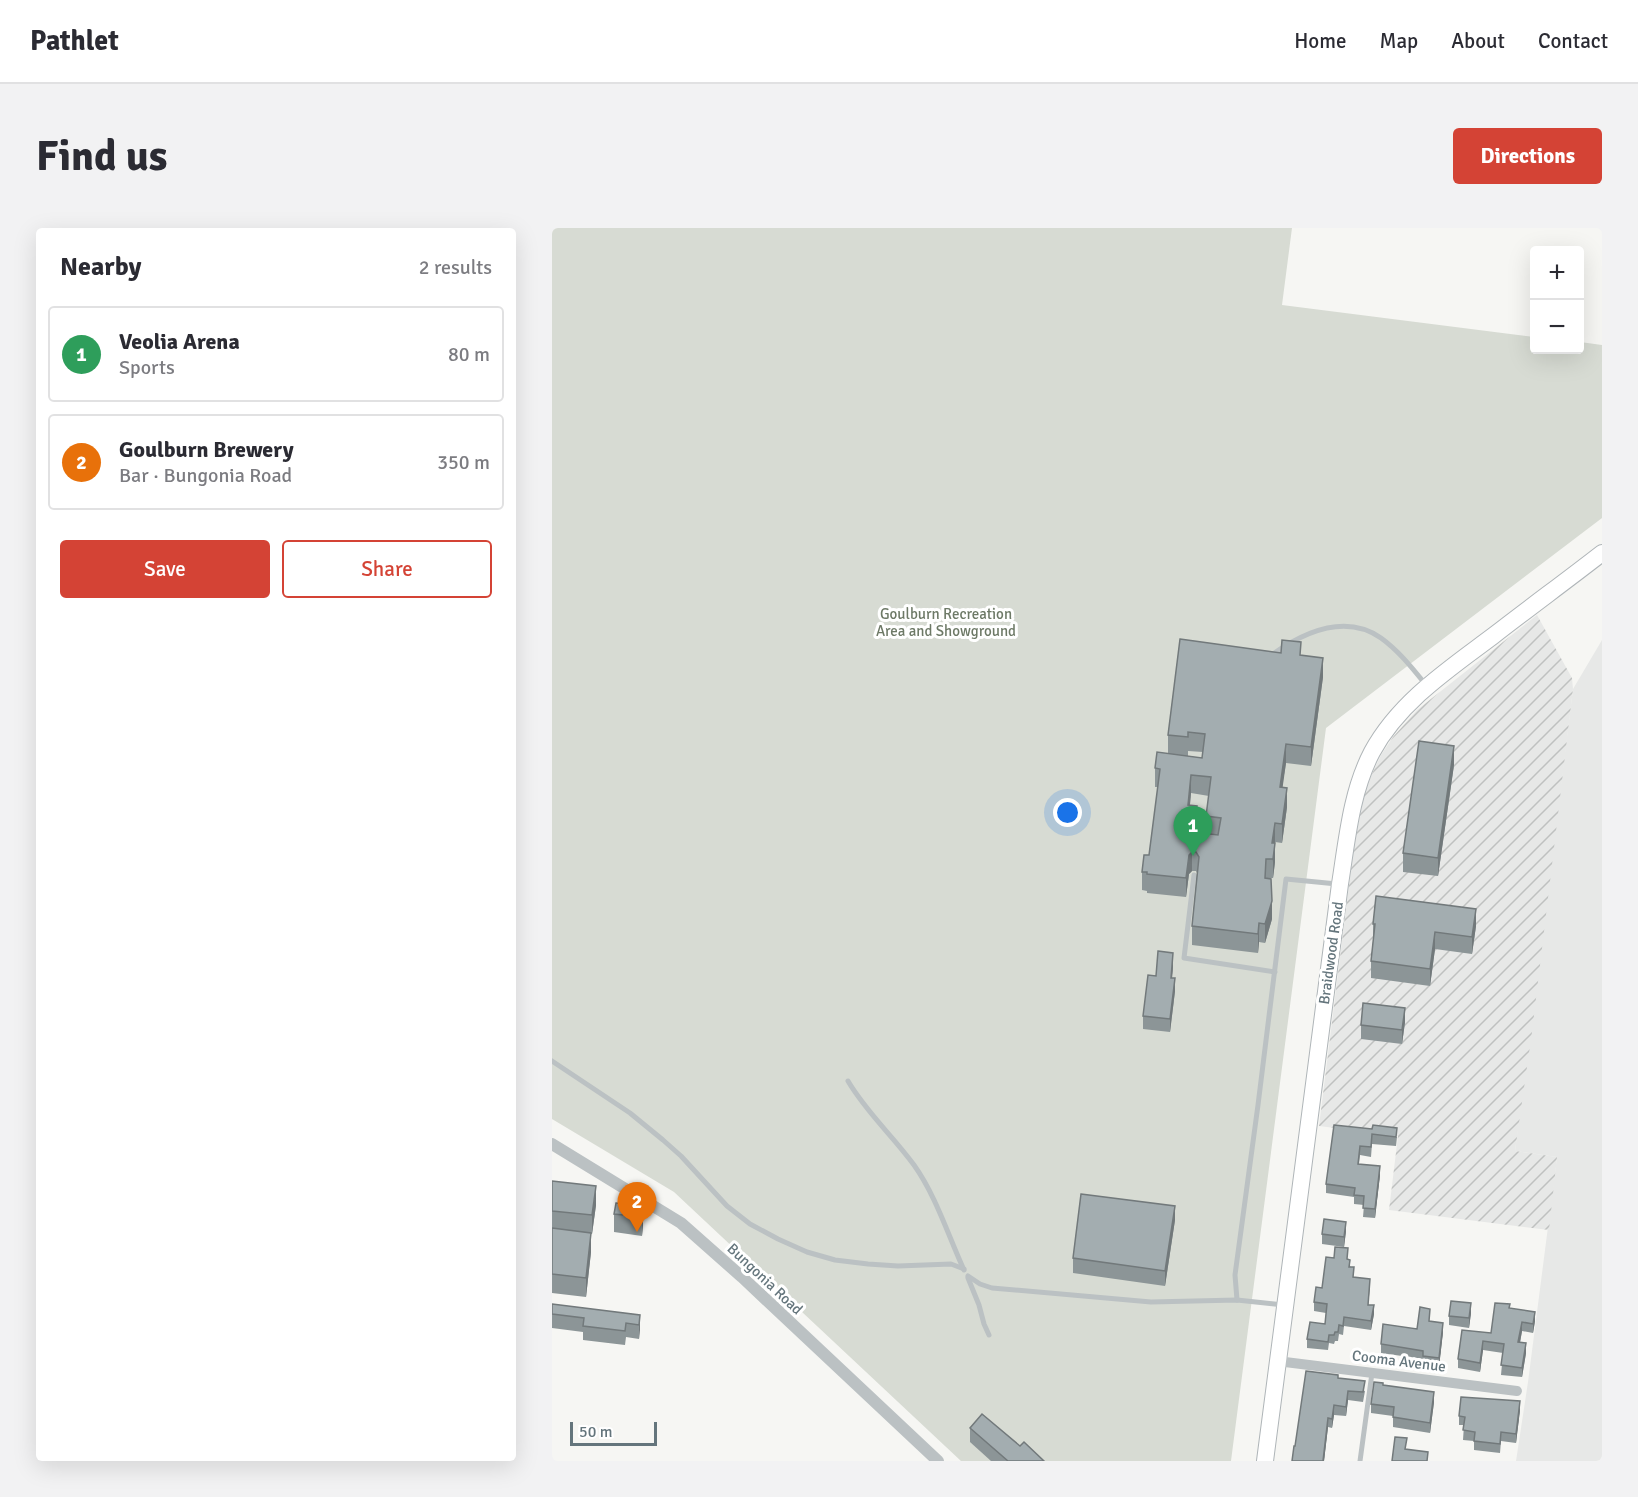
<!DOCTYPE html>
<meta charset="utf-8">
<style>
:root{--surface:#fff;--page:#f2f2f3;--text:#2b2b33;--muted:#7c7c81;--line:#e1e1e2;--accent:#d44335}
body{margin:0;font-family:Signika,sans-serif;background:var(--page);color:var(--text)}
.controls{position:absolute;right:18px;top:18px;display:grid;overflow:hidden;border-radius:6px;box-shadow:0 6px 24px #0002}
.controls button{width:54px;height:54px;display:grid;place-items:center;padding:0;border:0;border-bottom:2px solid var(--line);background:var(--surface);color:var(--text);font:30px sans-serif}
.scale{position:absolute;left:18px;bottom:15px;width:87px;box-sizing:border-box;padding-left:6px;border:3px solid #64757c;border-top:0;font-size:16px;line-height:21px;white-space:nowrap;color:#64757c;-webkit-text-stroke:4px #fff;paint-order:stroke}
.you{position:absolute;left:516px;top:585px;width:21px;height:21px;margin:-15px;border:4px solid #fff;border-radius:50%;background:#1a73e8;box-shadow:0 0 0 9px #1a73e833}
.badge{display:grid;place-items:center;width:39px;height:39px;border-radius:50%;background:var(--accent);color:#fff;font-size:20px;font-weight:700}
.pin{position:absolute;translate:-50% -50px;filter:drop-shadow(0 2px 3px #0008)}
.pin::after{content:'';position:absolute;top:32px;width:21px;height:18px;background:inherit;clip-path:polygon(0 0,100% 0,50% 100%)}
.list{margin:0;padding:0;list-style:none}
h2{display:flex;justify-content:space-between;align-items:center;height:78px;margin:0;padding:0 24px;font-size:26px}
h2 small{font-size:20px;font-weight:400;color:var(--muted)}
.list li{display:grid;grid-template-columns:39px 1fr auto;gap:18px;align-items:center;box-sizing:border-box;height:96px;margin:0 12px 12px;padding:0 12px;border:2px solid var(--line);border-radius:6px}
.list b{display:block;font-size:22px;white-space:nowrap}
.list p{margin:0;font-size:20px;white-space:nowrap;color:var(--muted)}
.list em{font-size:20px;font-style:normal;color:var(--muted)}
.actions{display:flex;gap:12px;padding:18px 24px}
.actions a{flex:1;padding:14px 0;border:2px solid var(--accent);border-radius:6px;text-align:center;font-size:21px;color:var(--accent)}
.actions .main{background:var(--accent);color:#fff}
.map{position:relative;flex:none;width:1050px;height:1233px;overflow:hidden;border-radius:6px}
header{display:flex;align-items:center;gap:36px;box-sizing:border-box;height:84px;padding:0 30px;background:var(--surface);border-bottom:2px solid var(--line)}
header strong{font-size:28px}
nav{display:flex;gap:33px;margin-inline-start:auto;font-size:21px}
.intro{display:flex;align-items:center;justify-content:space-between;box-sizing:border-box;height:144px;padding:0 36px}
h1{margin:0;font-size:42px}
.button{padding:15px 27px;border-radius:6px;background:var(--accent);color:#fff;font-size:21px;font-weight:700}
main{display:flex;gap:36px;padding:0 36px}
aside{flex:1;background:var(--surface);border-radius:6px;box-shadow:0 6px 24px #0002}
.map>svg:first-child{display:block}
.built{fill:#e7e8e7}
.industrial{fill:url(#industrial-furrows)}
.green{fill:#d7dbd3}
.lines{fill:none;stroke-linecap:round;stroke-linejoin:round}
.primary-casing{stroke:#afb5b8;stroke-width:18}
.service{stroke:#bbc1c3;stroke-width:5}
.minor{stroke:#bbc1c3;stroke-width:10}
.tertiary{stroke:#bbc1c3;stroke-width:12}
.primary{stroke:#fff;stroke-width:16}
.wall{fill:#8c9597;fill-rule:evenodd}
.shaded-wall{fill:#72797b}
.building{fill:#a3adb0;stroke:#72797b;stroke-width:1.5;fill-rule:evenodd}
.labels{text-anchor:middle;stroke-width:6;stroke-linejoin:round;paint-order:stroke}
.park-label{font-size:15px;fill:#6d7966;stroke:#fff}
.street-label{font-size:15px;fill:#64757c;stroke:#fff}
</style>
<header>
<strong>Pathlet</strong>
<nav><a>Home</a><a>Map</a><a>About</a><a>Contact</a></nav>
</header>
<div class="intro"><h1>Find us</h1><a class="button">Directions</a></div>
<main>
<aside>
<h2>Nearby<small>2 results</small></h2>
<ul class="list">
<li><span class="badge" style="background:#2e9e5b">1</span><div><b>Veolia Arena</b><p>Sports</p></div><em>80 m</em></li>
<li><span class="badge" style="background:#e8710a">2</span><div><b>Goulburn Brewery</b><p>Bar · Bungonia Road</p></div><em>350 m</em></li>
</ul>
<div class="actions"><a class="main">Save</a><a>Share</a></div>
</aside>
<div class="map">
<svg width="1050" height="1233" viewBox="0 0 1050 1233">
<defs>
<pattern id="industrial-furrows" width="10" height="10" patternUnits="userSpaceOnUse" patternTransform="scale(1.5)"><rect width="10" height="10" fill="#e7e8e7"/><path d="M-1 1l2-2M0 10L10 0M9 11l2-2" fill="none" stroke="#bfc1c0"/></pattern>
</defs>
<rect width="100%" height="100%" fill="#f6f6f3"/>
<!-- built -->
<path class="built" d="M 1050,412 L 1050,1233 L 964,1233 L 976,1154 L 1005,929 L 963,923 L 1021,461 Z"/>
<!-- industrial -->
<path class="industrial" d="M 985,387 L 1020,450 L 1021,461 L 980,804 L 963,923 L 1005,929 L 997,1002 L 837,982 L 846,908 L 767,898 L 802,617 L 812,566 L 820,546 L 829,527 L 841,509 L 865,482 Z"/>
<!-- green -->
<path class="green" d="M 0,0 L 740,0 L 730,77 L 982,109 L 982,122 L 1028,122 L 1028,114 L 1050,117 L 1050,290 L 774,500 L 679,1233 L 409,1233 L 122,964 L 0,891 Z"/>
<g class="lines">
<!-- primary casing -->
<g class="primary-casing">
<path id="primary" d="M 713,1233 L 788,656 C 795,612 799,564 820,524 C 847,474 897,441 941,408 C 977,380 1014,353 1050,325"/>
</g>
<!-- service -->
<g class="service">
<path d="M 718,428 C 750,405 793,385 829,410 C 847,423 861,441 874,457"/>
<path d="M 642,647 L 632,730 L 723,744"/>
<path d="M 0,833 L 78,885 L 111,912 L 129,928 L 175,978 L 198,996 L 226,1011 L 255,1024 L 283,1032 L 316,1036 L 346,1038 L 399,1036 L 412,1041"/>
<path d="M 296,853 C 314,884 341,908 362,937 C 384,968 396,1007 412,1042"/>
<path d="M 416,1048 L 428,1056 L 440,1060 L 599,1074 L 685,1072 L 731,1077"/>
<path d="M 416,1050 L 427,1077 L 432,1096 L 437,1107"/>
<path d="M 685,1072 L 683,1047 L 706,877 L 734,651 L 785,656"/>
<path d="M 808,1233 L 820,1145"/>
</g>
<!-- minor -->
<path class="minor" d="M 725,1133 L 965,1163"/>
<!-- tertiary -->
<path class="tertiary" d="M 0,916 L 129,995 L 190,1049 L 386,1233"/>
<!-- primary -->
<use href="#primary" class="primary"/>
</g>
<!-- wall -->
<g class="wall">
<path d="M 749,427 L 771,449 L 759,538 L 734,535 L 730,559 L 735,579 L 730,615 L 723,614 L 723,634 L 721,650 L 714,650 L 720,691 L 713,715 L 707,714 L 706,725 L 640,717 L 640,698 L 645,645 L 644,643 L 640,643 L 637,646 L 634,669 L 595,665 L 595,663 L 590,662 L 590,644 L 597,627 L 606,559 L 603,559 L 603,540 L 616,525 L 616,507 ZM 636,523 L 651,524 L 650,530 L 636,528 ZM 639,565 L 657,568 L 654,588 L 654,606 L 644,604 L 645,597 L 638,577 Z"/>
<path d="M 902,537 L 886,648 L 851,644 L 851,625 Z"/>
<path d="M 821,696 L 924,698 L 920,726 L 883,721 L 878,758 L 819,750 L 819,733 L 821,713 Z"/>
<path d="M 621,738 L 620,750 L 623,763 L 618,804 L 591,801 L 591,788 L 604,748 Z"/>
<path d="M 853,794 L 850,816 L 809,811 L 809,797 Z"/>
<path d="M 782,897 L 845,909 L 844,918 L 820,916 L 819,929 L 808,927 L 807,936 L 828,947 L 823,990 L 811,989 L 812,977 L 802,976 L 802,969 L 774,965 L 774,956 Z"/>
<path d="M 0,953 L 44,977 L 40,1006 L 39,1006 L 39,1024 L 34,1069 L 0,1065 Z"/>
<path d="M 91,978 L 91,997 L 90,1008 L 62,1004 L 62,986 Z"/>
<path d="M 623,992 L 613,1058 L 521,1045 L 521,1030 Z"/>
<path d="M 794,1003 L 792,1019 L 770,1016 L 770,1006 Z"/>
<path d="M 796,1031 L 802,1050 L 818,1060 L 816,1077 L 822,1086 L 819,1102 L 792,1098 L 791,1107 L 787,1106 L 786,1113 L 783,1113 L 782,1116 L 777,1115 L 776,1122 L 755,1120 L 755,1111 L 773,1096 L 774,1085 L 762,1083 L 762,1074 L 770,1060 Z"/>
<path d="M 0,1076 L 88,1087 L 87,1111 L 74,1109 L 73,1117 L 31,1112 L 31,1104 L 0,1100 Z"/>
<path d="M 958,1080 L 983,1093 L 981,1105 L 970,1103 L 968,1115 L 974,1125 L 970,1149 L 949,1147 L 951,1125 L 931,1122 L 928,1144 L 906,1140 L 906,1131 L 939,1105 Z"/>
<path d="M 919,1085 L 917,1100 L 897,1097 L 897,1088 Z"/>
<path d="M 878,1093 L 891,1104 L 887,1139 L 871,1137 L 871,1131 L 829,1125 L 829,1116 L 865,1101 Z"/>
<path d="M 786,1150 L 813,1163 L 811,1174 L 796,1172 L 794,1188 L 782,1187 L 780,1200 L 776,1199 L 772,1233 L 740,1233 L 743,1218 Z"/>
<path d="M 831,1157 L 882,1174 L 878,1205 L 841,1199 L 841,1188 L 819,1185 L 819,1176 Z"/>
<path d="M 968,1182 L 964,1215 L 949,1213 L 948,1225 L 922,1222 L 922,1213 L 911,1212 L 912,1197 L 907,1197 L 907,1188 Z"/>
<path d="M 418,1200 L 468,1218 L 492,1233 L 439,1233 L 418,1214 Z"/>
</g>
<!-- shaded-wall -->
<g class="shaded-wall">
<path d="M 771,430 L 771,449 L 759,538 L 759,519 Z"/>
<path d="M 734,516 L 734,535 L 728,578 L 728,559 Z"/>
<path d="M 902,518 L 902,537 L 886,648 L 886,630 Z"/>
<path d="M 639,547 L 639,565 L 636,595 L 636,577 Z"/>
<path d="M 735,560 L 735,579 L 730,615 L 730,596 Z"/>
<path d="M 645,578 L 645,597 L 641,623 L 641,604 Z"/>
<path d="M 723,595 L 723,614 L 720,634 L 720,615 Z"/>
<path d="M 723,615 L 723,634 L 721,650 L 721,631 Z"/>
<path d="M 640,624 L 640,643 L 637,646 L 634,669 L 634,650 L 637,627 Z"/>
<path d="M 720,673 L 720,691 L 713,715 L 713,696 Z"/>
<path d="M 924,681 L 924,698 L 920,726 L 920,709 Z"/>
<path d="M 707,695 L 707,714 L 706,725 L 706,706 Z"/>
<path d="M 883,704 L 883,721 L 878,758 L 878,741 Z"/>
<path d="M 621,725 L 621,738 L 619,763 L 619,750 Z"/>
<path d="M 623,750 L 623,763 L 618,804 L 618,791 Z"/>
<path d="M 853,780 L 853,794 L 850,816 L 850,802 Z"/>
<path d="M 828,938 L 828,947 L 823,990 L 823,981 Z"/>
<path d="M 44,958 L 44,977 L 40,1006 L 40,987 Z"/>
<path d="M 91,978 L 91,997 L 90,1008 L 90,989 Z"/>
<path d="M 623,978 L 623,992 L 613,1058 L 613,1043 Z"/>
<path d="M 794,994 L 794,1003 L 792,1019 L 792,1009 Z"/>
<path d="M 39,1005 L 39,1024 L 34,1069 L 34,1050 Z"/>
<path d="M 919,1075 L 919,1085 L 917,1100 L 917,1090 Z"/>
<path d="M 822,1077 L 822,1086 L 819,1102 L 819,1093 Z"/>
<path d="M 983,1084 L 983,1093 L 981,1105 L 981,1096 Z"/>
<path d="M 88,1087 L 88,1102 L 87,1111 L 87,1097 Z"/>
<path d="M 970,1094 L 970,1103 L 966,1124 L 966,1114 Z"/>
<path d="M 891,1095 L 891,1104 L 887,1139 L 887,1130 Z"/>
<path d="M 931,1113 L 931,1122 L 928,1144 L 928,1135 Z"/>
<path d="M 974,1115 L 974,1125 L 970,1149 L 970,1140 Z"/>
<path d="M 796,1163 L 796,1172 L 794,1188 L 794,1179 Z"/>
<path d="M 882,1164 L 882,1174 L 878,1205 L 878,1195 Z"/>
<path d="M 968,1173 L 968,1182 L 964,1215 L 964,1206 Z"/>
<path d="M 782,1177 L 782,1187 L 780,1200 L 780,1191 Z"/>
<path d="M 776,1190 L 776,1199 L 772,1233 L 771,1233 Z"/>
</g>
<!-- building -->
<g class="building">
<path d="M 628,411 L 729,425 L 730,412 L 749,414 L 748,427 L 771,430 L 759,519 L 734,516 L 728,559 L 735,560 L 730,596 L 723,595 L 720,615 L 723,615 L 721,631 L 714,631 L 713,650 L 719,651 L 720,673 L 713,696 L 707,695 L 706,706 L 640,698 L 647,629 L 644,624 L 640,624 L 637,627 L 634,650 L 595,646 L 595,644 L 590,644 L 592,627 L 597,627 L 608,541 L 603,540 L 605,524 L 650,530 L 653,506 L 636,504 L 636,509 L 616,507 ZM 639,547 L 659,549 L 654,588 L 669,590 L 666,607 L 641,604 L 645,578 L 636,577 Z"/>
<path d="M 867,513 L 902,518 L 886,630 L 851,625 Z"/>
<path d="M 824,668 L 924,681 L 920,709 L 883,704 L 878,741 L 819,733 L 823,696 L 821,696 Z"/>
<path d="M 606,723 L 621,725 L 619,750 L 623,750 L 618,791 L 591,788 L 596,747 L 604,748 Z"/>
<path d="M 811,775 L 853,780 L 850,802 L 809,797 Z"/>
<path d="M 782,897 L 820,901 L 821,897 L 845,900 L 844,909 L 820,906 L 819,919 L 808,918 L 806,936 L 828,938 L 823,981 L 811,980 L 812,968 L 802,967 L 803,960 L 774,956 Z"/>
<path d="M 0,953 L 44,958 L 40,987 L 0,983 Z"/>
<path d="M 529,966 L 623,978 L 613,1043 L 521,1030 Z"/>
<path d="M 64,975 L 91,978 L 90,989 L 62,986 Z"/>
<path d="M 772,991 L 794,994 L 792,1009 L 770,1006 Z"/>
<path d="M 0,1000 L 39,1005 L 34,1050 L 0,1046 Z"/>
<path d="M 783,1019 L 796,1020 L 795,1031 L 798,1032 L 797,1039 L 802,1039 L 801,1049 L 818,1051 L 816,1077 L 822,1077 L 819,1093 L 792,1089 L 791,1098 L 787,1097 L 786,1104 L 783,1104 L 782,1107 L 777,1107 L 776,1114 L 755,1111 L 758,1094 L 773,1096 L 775,1076 L 762,1074 L 764,1059 L 770,1060 L 774,1029 L 782,1030 Z"/>
<path d="M 899,1073 L 919,1075 L 917,1090 L 897,1088 Z"/>
<path d="M 943,1075 L 958,1076 L 957,1080 L 983,1084 L 981,1096 L 970,1094 L 966,1114 L 974,1115 L 970,1140 L 949,1137 L 952,1116 L 931,1113 L 928,1135 L 906,1131 L 910,1102 L 939,1105 Z"/>
<path d="M 0,1076 L 88,1087 L 87,1097 L 74,1095 L 73,1103 L 31,1098 L 32,1090 L 0,1086 Z"/>
<path d="M 868,1079 L 878,1081 L 877,1093 L 891,1095 L 887,1130 L 871,1128 L 871,1123 L 829,1116 L 831,1096 L 865,1101 Z"/>
<path d="M 754,1143 L 786,1147 L 786,1150 L 813,1153 L 811,1164 L 796,1163 L 794,1179 L 782,1177 L 780,1191 L 776,1190 L 771,1233 L 740,1233 L 742,1218 L 743,1218 Z"/>
<path d="M 822,1154 L 831,1155 L 831,1157 L 882,1164 L 878,1195 L 841,1189 L 842,1179 L 819,1176 Z"/>
<path d="M 909,1169 L 968,1173 L 964,1206 L 949,1204 L 948,1216 L 922,1213 L 923,1204 L 911,1202 L 913,1189 L 907,1188 Z"/>
<path d="M 430,1186 L 468,1218 L 472,1214 L 492,1233 L 456,1233 L 418,1200 Z"/>
<path d="M 843,1209 L 855,1210 L 853,1221 L 876,1224 L 875,1233 L 840,1233 Z"/>
</g>
<g class="labels">
<!-- park labels -->
<g class="park-label">
<text x="394" y="391">Goulburn Recreation<tspan x="394" dy="17">Area and Showground</tspan></text>
</g>
<!-- street labels -->
<g class="street-label">
<text transform="translate(779 725) rotate(-82)" y="5">Braidwood Road</text>
<text transform="translate(213 1051) rotate(43)" y="5">Bungonia Road</text>
<text transform="translate(847 1133) rotate(7)" y="5">Cooma Avenue</text>
</g>
</g>
</svg>
<div class="controls">
<button>+</button>
<button>−</button>
</div>
<div class="scale">50 m</div>
<div class="you"></div>
<div class="pin badge" style="left:641px;top:628px;background:#2e9e5b">1</div>
<div class="pin badge" style="left:85px;top:1004px;background:#e8710a">2</div>
</div>
</main>
